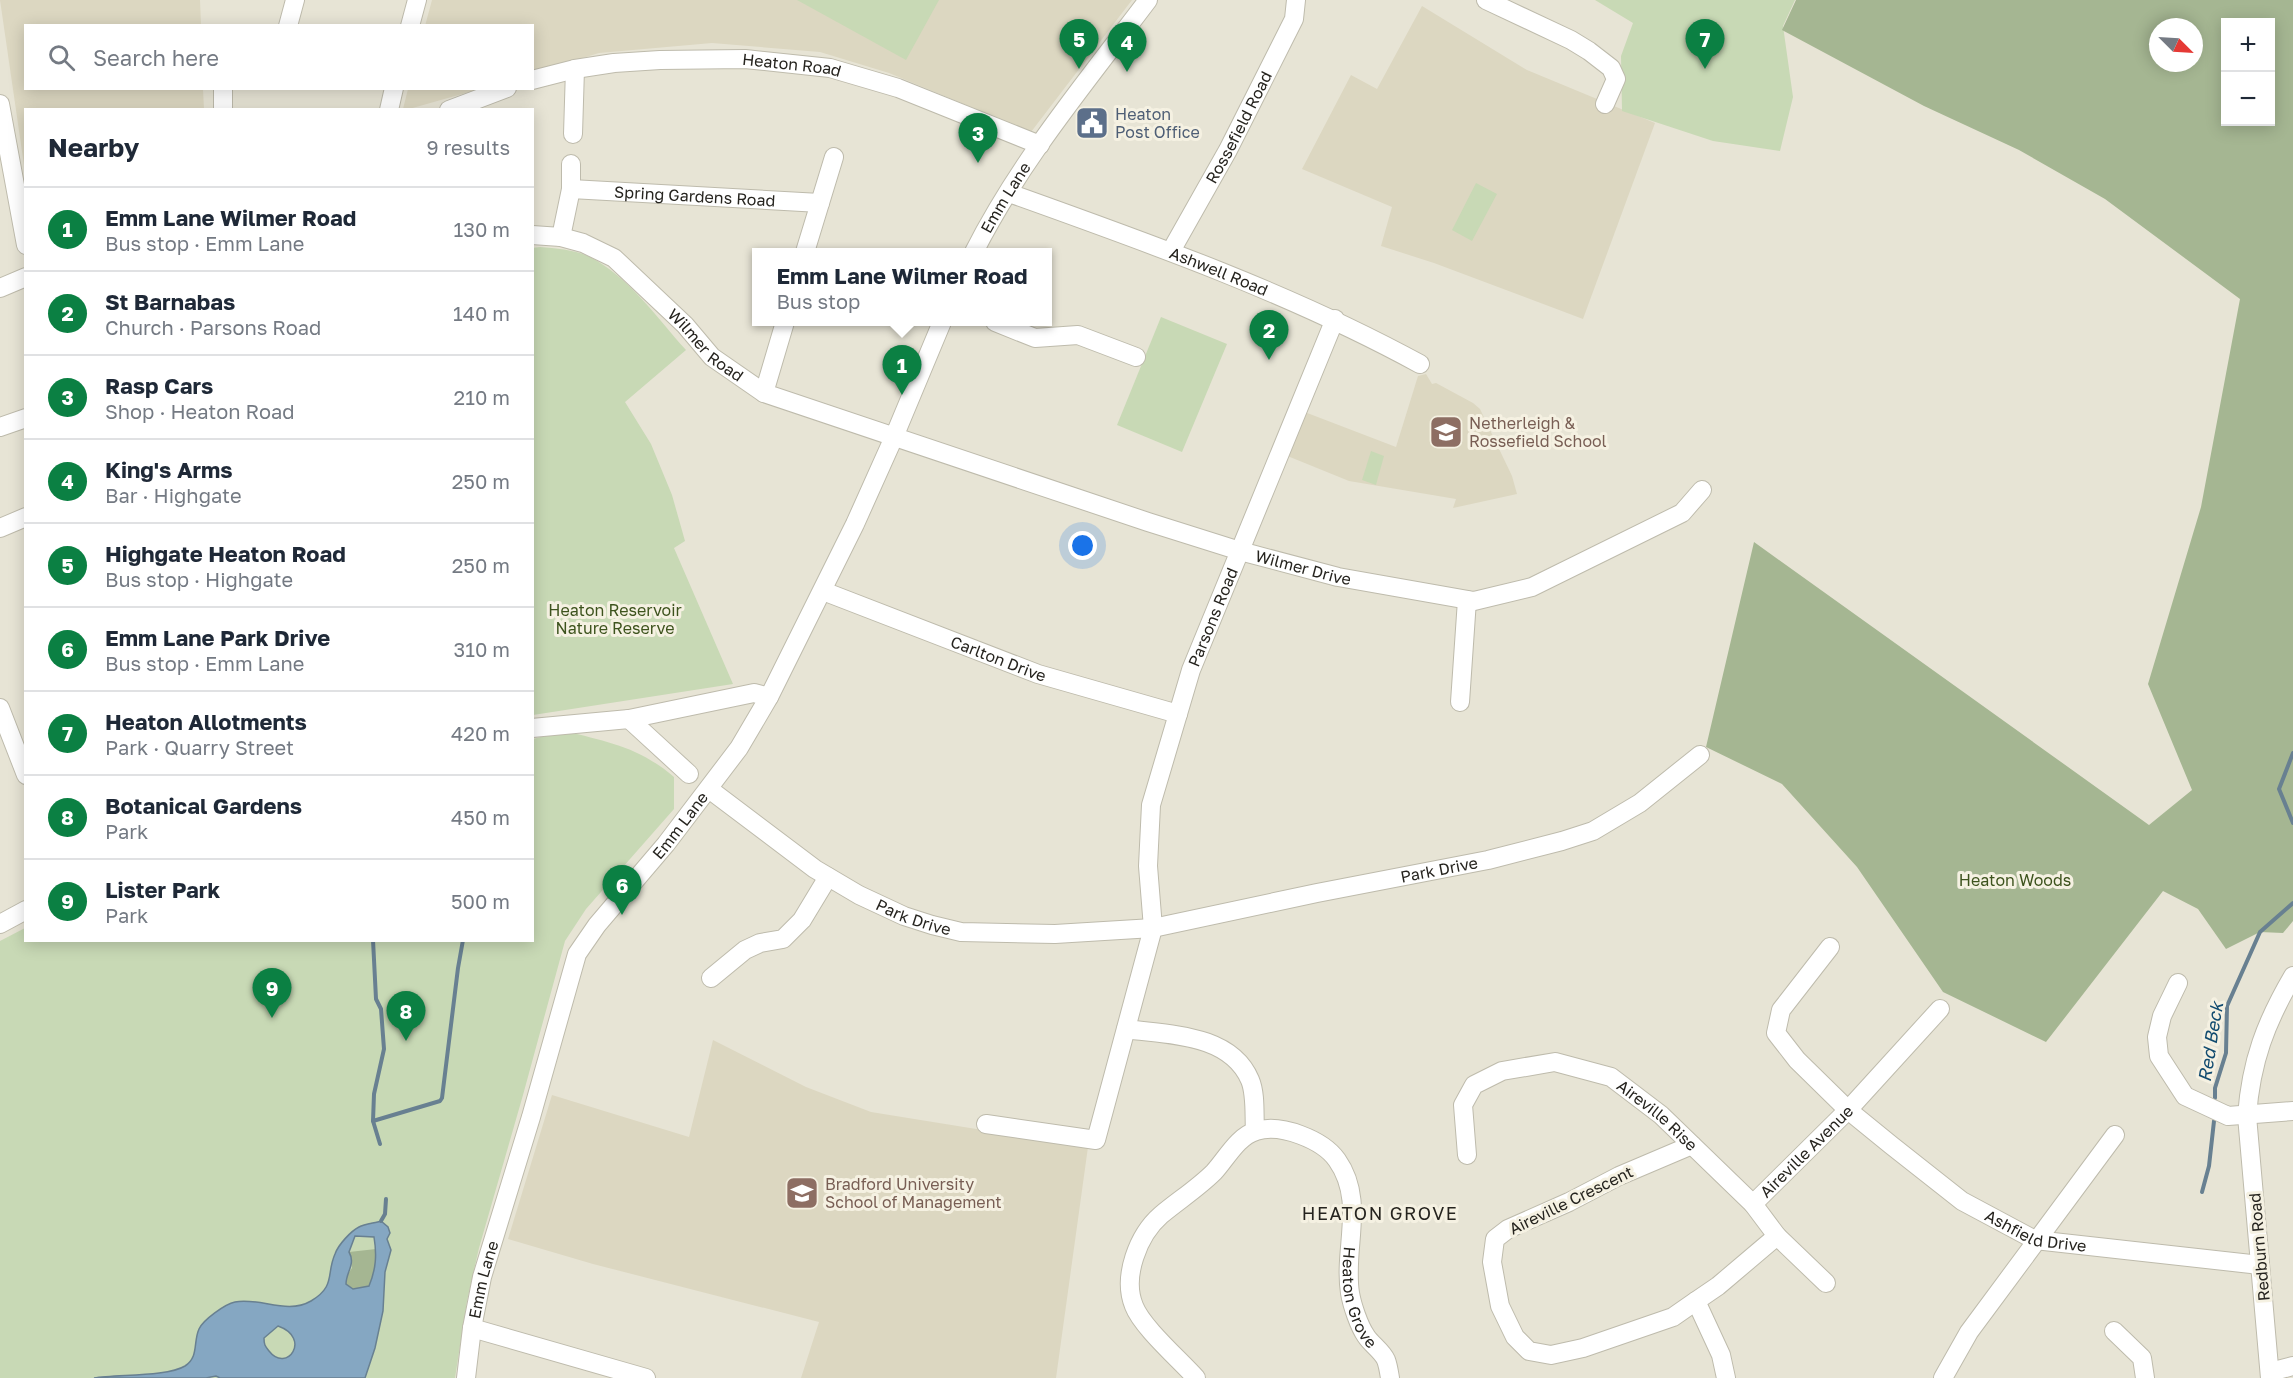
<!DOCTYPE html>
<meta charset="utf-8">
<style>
:root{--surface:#fff;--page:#f6f6f7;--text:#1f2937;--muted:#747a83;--line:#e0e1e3;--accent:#0b8043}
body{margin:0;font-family:"Golos Text",sans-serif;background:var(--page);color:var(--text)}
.controls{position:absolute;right:18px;top:18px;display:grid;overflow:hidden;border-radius:0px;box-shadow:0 3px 15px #0003}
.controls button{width:54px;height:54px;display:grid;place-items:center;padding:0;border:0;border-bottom:2px solid var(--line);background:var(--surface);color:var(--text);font:30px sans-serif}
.compass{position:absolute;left:2149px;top:18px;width:54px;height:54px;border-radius:50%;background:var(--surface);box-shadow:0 3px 15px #0003;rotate:114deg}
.you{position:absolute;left:1083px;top:546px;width:21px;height:21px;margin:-15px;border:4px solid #fff;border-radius:50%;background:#1a73e8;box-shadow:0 0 0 9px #1a73e833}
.badge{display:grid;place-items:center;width:39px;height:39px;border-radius:50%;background:var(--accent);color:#fff;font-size:20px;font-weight:700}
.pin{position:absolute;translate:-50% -50px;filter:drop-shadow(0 2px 3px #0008)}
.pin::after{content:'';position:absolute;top:32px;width:21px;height:18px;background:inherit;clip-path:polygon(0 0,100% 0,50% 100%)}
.popup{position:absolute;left:752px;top:248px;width:300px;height:78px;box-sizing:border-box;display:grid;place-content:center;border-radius:0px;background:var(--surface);filter:drop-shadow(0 2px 4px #0005);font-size:20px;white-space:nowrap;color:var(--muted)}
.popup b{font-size:22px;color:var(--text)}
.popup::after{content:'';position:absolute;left:50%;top:100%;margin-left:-12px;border:12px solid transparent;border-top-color:var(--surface)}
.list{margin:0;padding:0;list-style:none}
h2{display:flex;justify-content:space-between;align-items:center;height:78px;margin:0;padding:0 24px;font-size:26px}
h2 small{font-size:20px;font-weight:400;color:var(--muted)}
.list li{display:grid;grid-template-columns:39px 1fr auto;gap:18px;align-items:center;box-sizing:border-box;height:84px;padding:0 24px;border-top:2px solid var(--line)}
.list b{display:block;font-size:22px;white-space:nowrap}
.list p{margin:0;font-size:20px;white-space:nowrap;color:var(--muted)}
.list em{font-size:20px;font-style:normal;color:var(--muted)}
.icon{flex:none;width:33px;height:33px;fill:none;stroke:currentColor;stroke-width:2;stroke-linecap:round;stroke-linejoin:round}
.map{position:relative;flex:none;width:2293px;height:1378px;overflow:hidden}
.search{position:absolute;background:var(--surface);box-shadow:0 3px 15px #0003;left:24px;top:24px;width:510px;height:66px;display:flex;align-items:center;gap:15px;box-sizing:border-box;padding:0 21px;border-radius:0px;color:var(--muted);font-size:22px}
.panel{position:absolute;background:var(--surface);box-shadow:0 3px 15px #0003;left:24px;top:108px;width:510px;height:834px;border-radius:0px}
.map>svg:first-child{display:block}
.built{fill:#dcd7c1}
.green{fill:#c8d9b5}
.forest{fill:#a5b692;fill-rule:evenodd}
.water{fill:#85a7c2;stroke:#688091;stroke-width:1.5;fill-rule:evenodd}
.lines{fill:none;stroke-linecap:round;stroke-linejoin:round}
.stream{stroke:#688091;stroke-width:4}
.minor-casing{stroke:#bebbac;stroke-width:20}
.minor{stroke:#fff;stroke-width:18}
.labels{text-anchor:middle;stroke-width:6;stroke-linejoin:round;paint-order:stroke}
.street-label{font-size:16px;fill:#26241f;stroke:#f5f1e2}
.service-label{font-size:16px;fill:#4e5e75;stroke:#f5f1e2;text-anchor:start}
.education-label{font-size:16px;fill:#785e54;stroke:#f5f1e2;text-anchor:start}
.park-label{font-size:16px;fill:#3d531d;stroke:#f5f1e2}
.water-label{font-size:18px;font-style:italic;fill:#114b6f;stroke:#f5f1e2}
.neighbourhood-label{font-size:18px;letter-spacing:1.5px;fill:#26241f;stroke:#f5f1e2}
</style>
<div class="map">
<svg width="2293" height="1378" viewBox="0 0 2293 1378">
<rect width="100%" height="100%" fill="#e7e4d5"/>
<!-- built -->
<g class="built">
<path d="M 0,0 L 200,0 L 201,25 L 26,26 L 26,88 L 203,89 L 204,109 L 26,110 L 25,172 Z"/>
<path d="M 432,0 L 1132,0 L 1031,132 L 889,73 L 820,52 L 712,43 L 599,53 L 533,73 L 532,26 L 425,26 Z"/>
<path d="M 1422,6 L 1527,70 L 1655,123 L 1583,319 L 1434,263 L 1381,246 L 1392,207 L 1302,169 L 1351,75 L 1377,89 Z"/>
<path d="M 408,89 L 408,88 L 480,89 L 409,109 L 403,109 Z"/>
<path d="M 1426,374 L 1432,384 L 1436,383 L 1473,403 L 1480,409 L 1512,476 L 1517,494 L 1453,508 L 1456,499 L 1349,481 L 1285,455 L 1302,411 L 1396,447 L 1418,376 Z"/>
<path d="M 713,1040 L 806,1087 L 871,1112 L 1088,1147 L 1056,1378 L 801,1378 L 819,1322 L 593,1264 L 508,1239 L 552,1095 L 689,1137 Z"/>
</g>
<!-- green -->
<g class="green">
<path d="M 797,0 L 939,0 L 906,60 Z"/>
<path d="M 1595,0 L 1795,0 L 1783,26 L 1793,97 L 1780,151 L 1713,141 L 1622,111 L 1621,56 L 1633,23 Z"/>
<path d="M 1476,183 L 1497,194 L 1472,241 L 1452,230 Z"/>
<path d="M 540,247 C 556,248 575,250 590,257 C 629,277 657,318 686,350 L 625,402 L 651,444 L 672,495 L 685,541 L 674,548 L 733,684 L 533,715 L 532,248 Z"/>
<path d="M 1161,317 L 1227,344 L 1182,452 L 1117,425 Z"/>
<path d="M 1371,451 L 1384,456 L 1376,485 L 1362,480 Z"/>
<path d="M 565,731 C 608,742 639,747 674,777 L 674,809 L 586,909 L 565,941 L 523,1095 L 479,1248 L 467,1301 L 455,1378 L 0,1378 L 0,941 L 25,928 L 26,940 L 532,940 L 533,739 Z"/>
</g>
<!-- forest -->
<g class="forest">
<path d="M 1796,0 L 2293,0 L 2293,921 L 2283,933 L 2260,932 L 2226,949 L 2198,909 L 2163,891 L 2046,1042 L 1943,992 L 1857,867 L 1782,784 L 1706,747 L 1754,542 L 2149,825 L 2192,790 L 2148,684 L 2201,507 L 2240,299 L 2105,199 L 2019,150 L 1924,106 L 1782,30 ZM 2226,22 L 2270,22 L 2270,122 L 2226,122 ZM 2158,27 L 2194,27 L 2194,63 L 2158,63 Z"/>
<path d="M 376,1249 L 375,1270 L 369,1286 L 353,1289 L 346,1284 L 346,1277 L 352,1268 L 349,1252 Z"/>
</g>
<!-- water -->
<path class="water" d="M 381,1221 L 388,1227 L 390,1233 L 387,1239 L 391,1250 L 385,1272 L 383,1311 L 375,1348 L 365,1378 L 220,1378 L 216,1376 L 206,1378 L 94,1378 C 116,1374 167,1377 185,1366 C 199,1357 193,1342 199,1329 C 203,1320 225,1304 235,1302 C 260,1297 287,1315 311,1301 C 336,1286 326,1274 335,1254 C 338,1245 351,1231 359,1227 C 365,1224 375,1223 381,1221 ZM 355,1236 L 374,1237 C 377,1255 376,1269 369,1286 L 353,1289 L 346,1284 C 346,1272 356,1264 349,1252 ZM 278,1326 C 312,1338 287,1374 269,1351 C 265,1346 264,1345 264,1338 Z"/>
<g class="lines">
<!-- stream -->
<g class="stream">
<path d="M 2293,753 L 2279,789 L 2293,823"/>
<path d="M 373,940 L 376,999 L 381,1009 L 384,1049 L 374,1094 L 373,1121 L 380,1144"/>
<path d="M 2215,1098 L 2215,1088 L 2226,1053 L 2227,1006 L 2260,932 L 2293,903"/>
<path d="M 373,1121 L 440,1101 L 442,1098 L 458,968 L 463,940"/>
<path d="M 2202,1192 L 2209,1166 L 2214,1121"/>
<path d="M 381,1221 L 385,1214 L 386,1199"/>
</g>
<!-- minor casing -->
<g class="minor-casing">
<g id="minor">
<path d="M 1486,0 L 1571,40 L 1589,51 L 1611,68 L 1616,79 L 1605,104"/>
<path d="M 288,26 L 295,0"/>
<path d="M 410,26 L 417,0"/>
<path id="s1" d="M 532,80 L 575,69 L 614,63 L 660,60 L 745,59 L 830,68 L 898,88 L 1040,145"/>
<path d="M 223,88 L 223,110"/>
<path d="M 0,104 L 26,245"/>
<path d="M 389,110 L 394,88"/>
<path d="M 449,110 L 507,88"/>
<path d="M 573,134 L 575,69"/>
<path id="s2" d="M 571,189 L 820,203"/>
<path id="s3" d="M 1009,193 C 1149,243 1290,293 1420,364"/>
<path id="s4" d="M 532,235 L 561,237 L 583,243 L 614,258 L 685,325 L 712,357 L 764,393 L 1148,522 L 1240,551 L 1338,577 L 1474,601 L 1532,587 L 1682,513 L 1702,490"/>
<path d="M 561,237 L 571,189 L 571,164"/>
<path id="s5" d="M 1171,251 L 1228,150 L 1294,19 L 1296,0"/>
<path d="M 805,252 L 834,157"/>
<path id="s6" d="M 974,252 C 1020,161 1087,81 1148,0"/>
<path d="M 0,288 L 26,277"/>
<path d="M 995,322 L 1035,338 L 1078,335 L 1136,357"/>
<path d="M 764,393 L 785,322"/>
<path d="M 0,427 L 26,418"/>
<path d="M 0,528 L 26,517"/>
<path id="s7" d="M 823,591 L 1038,674 L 1178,714"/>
<path d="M 1460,702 L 1467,600"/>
<path d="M 0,708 L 26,775"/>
<path d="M 629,719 L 689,774"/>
<path d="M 532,728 L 629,719 L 754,693 L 769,697"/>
<path id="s8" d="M 709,789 L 815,869 L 859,895 L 904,916 L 932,925 L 961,932 L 1055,934 L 1153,928 L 1317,893 L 1488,860 L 1562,841 L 1593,831 L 1640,803 L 1700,755"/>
<path d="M 0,924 L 26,910"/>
<path id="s9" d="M 1830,947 L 1781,1010 L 1776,1033 L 1797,1060 L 1848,1110 L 1891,1145 L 1962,1201 L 2035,1240 L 2260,1265"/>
<path d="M 711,978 L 745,950 L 760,943 L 783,939 L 802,920 L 828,877"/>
<path d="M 2178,983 L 2162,1016 L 2157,1037 L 2159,1056 L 2185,1096 L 2228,1116 L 2293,1111"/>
<path d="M 1126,1029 C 1167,1035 1230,1033 1250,1080 C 1256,1094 1254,1115 1255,1131"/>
<path id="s10" d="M 986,1124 L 1096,1140 L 1153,928 L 1148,866 L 1151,805 L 1191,670 L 1335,319"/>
<path d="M 1692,1145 L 1619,1176 L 1569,1202 L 1508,1229 L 1495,1239 L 1492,1262 L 1500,1306 L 1515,1337 L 1529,1351 L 1551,1355 L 1583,1348 L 1673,1317 L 1696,1301"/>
<path id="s11" d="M 1467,1155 L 1463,1105 L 1474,1085 L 1502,1071 L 1555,1062 L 1611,1077 L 1661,1115 L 1753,1204"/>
<path d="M 1777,1236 L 1826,1283"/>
<path d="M 472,1328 L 646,1378"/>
<path d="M 2114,1331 L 2142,1358 L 2145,1378"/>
<path d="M 2270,1372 L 2293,1366"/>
<path id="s12" d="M 466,1378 L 472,1328 L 482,1277 L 531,1117 L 577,954 L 597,925 L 666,844 L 739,748 L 769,697 L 855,524 L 894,437 L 942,322"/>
<path id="s13" d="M 1196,1378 C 1180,1360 1142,1327 1134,1306 C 1122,1277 1138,1235 1161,1215 C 1179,1200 1198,1188 1214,1172 C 1226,1159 1238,1136 1256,1131 C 1281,1123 1323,1140 1337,1160 C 1366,1201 1343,1248 1350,1293 C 1352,1305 1359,1326 1366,1336 C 1371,1344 1382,1351 1386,1360 C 1388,1365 1389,1372 1390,1378"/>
<path id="s14" d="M 1726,1378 L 1721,1355 L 1696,1301 L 1718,1286 L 1777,1236 L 1753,1204 L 1848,1110 L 1940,1009"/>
<path d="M 1943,1378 L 1969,1332 L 2115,1135"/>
<path d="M 2270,1378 L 2247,1116 C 2251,1061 2266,1022 2293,976"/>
</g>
</g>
<!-- minor -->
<use href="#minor" class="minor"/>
</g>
<!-- icons -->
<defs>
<g id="civic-square" transform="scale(1.725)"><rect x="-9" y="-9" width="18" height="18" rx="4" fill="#5c6f8a" stroke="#f5f1e2"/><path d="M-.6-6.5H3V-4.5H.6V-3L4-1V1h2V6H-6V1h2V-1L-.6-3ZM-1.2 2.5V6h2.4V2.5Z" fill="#fff"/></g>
<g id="school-square" transform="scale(1.725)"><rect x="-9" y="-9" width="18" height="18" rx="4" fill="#8d6e63" stroke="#f5f1e2"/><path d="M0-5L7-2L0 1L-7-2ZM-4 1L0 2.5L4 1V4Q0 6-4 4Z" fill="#fff"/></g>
<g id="university-square" transform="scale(1.725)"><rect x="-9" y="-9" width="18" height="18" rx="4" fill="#8d6e63" stroke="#f5f1e2"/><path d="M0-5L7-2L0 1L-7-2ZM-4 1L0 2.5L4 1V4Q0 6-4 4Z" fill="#fff"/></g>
</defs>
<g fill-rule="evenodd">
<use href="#civic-square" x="1092" y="123"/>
<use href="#school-square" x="1446" y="432"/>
<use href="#university-square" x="802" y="1193"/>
</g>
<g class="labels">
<!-- street labels -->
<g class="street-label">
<text dy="6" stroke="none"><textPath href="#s1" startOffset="262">Heaton Road</textPath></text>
<text dy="6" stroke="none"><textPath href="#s5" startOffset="141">Rossefield Road</textPath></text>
<text dy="6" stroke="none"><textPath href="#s2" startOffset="124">Spring Gardens Road</textPath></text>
<text dy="6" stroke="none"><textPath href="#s6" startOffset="63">Emm Lane</textPath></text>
<text dy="6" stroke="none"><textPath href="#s3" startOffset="224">Ashwell Road</textPath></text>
<text dy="6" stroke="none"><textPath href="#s4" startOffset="213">Wilmer Road</textPath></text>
<text dy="6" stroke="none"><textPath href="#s4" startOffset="856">Wilmer Drive</textPath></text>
<text dy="6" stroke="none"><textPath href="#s10" startOffset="652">Parsons Road</textPath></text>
<text dy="6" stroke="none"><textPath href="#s7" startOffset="188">Carlton Drive</textPath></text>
<text dy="6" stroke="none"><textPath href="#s12" startOffset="604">Emm Lane</textPath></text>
<text dy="6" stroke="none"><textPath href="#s8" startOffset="777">Park Drive</textPath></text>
<text dy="6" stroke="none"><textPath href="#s8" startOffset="243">Park Drive</textPath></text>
<text dy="6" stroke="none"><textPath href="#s11" startOffset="276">Aireville Rise</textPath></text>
<text dy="6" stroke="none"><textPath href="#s14" startOffset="302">Aireville Avenue</textPath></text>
<text transform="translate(1571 1200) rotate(-26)" y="6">Aireville Crescent</text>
<text dy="6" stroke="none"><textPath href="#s9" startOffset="436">Ashfield Drive</textPath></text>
<text transform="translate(2259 1247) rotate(-95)" y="6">Redburn Road</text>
<text dy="6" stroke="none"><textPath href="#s12" startOffset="100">Emm Lane</textPath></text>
<text dy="6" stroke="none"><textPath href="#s13" startOffset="556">Heaton Grove</textPath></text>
</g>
<!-- service labels -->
<g class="service-label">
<text x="1115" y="120">Heaton<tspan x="1115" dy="18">Post Office</tspan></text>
</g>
<!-- education labels -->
<g class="education-label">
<text x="1469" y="429">Netherleigh &amp;<tspan x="1469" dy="18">Rossefield School</tspan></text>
<text x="825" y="1190">Bradford University<tspan x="825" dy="18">School of Management</tspan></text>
</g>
<!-- park labels -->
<g class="park-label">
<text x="615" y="616">Heaton Reservoir<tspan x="615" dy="18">Nature Reserve</tspan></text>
<text x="2015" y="886">Heaton Woods</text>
</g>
<!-- water labels -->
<g class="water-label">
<text transform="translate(2211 1042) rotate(-81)" y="6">Red Beck</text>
</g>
<!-- neighbourhood labels -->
<g class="neighbourhood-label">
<text x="1380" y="1220">HEATON GROVE</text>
</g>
</g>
</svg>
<div class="controls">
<button>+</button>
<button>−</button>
</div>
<svg class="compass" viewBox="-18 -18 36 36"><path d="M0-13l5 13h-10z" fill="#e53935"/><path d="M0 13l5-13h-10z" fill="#747a83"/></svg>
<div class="you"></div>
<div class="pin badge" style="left:902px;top:395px">1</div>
<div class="popup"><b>Emm Lane Wilmer Road</b>Bus stop</div>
<div class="pin badge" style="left:1269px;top:360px">2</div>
<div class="pin badge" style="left:978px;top:163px">3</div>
<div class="pin badge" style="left:1127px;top:72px">4</div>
<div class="pin badge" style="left:1079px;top:69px">5</div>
<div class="pin badge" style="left:622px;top:915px">6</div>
<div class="pin badge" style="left:1705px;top:69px">7</div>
<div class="pin badge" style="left:406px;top:1041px">8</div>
<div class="pin badge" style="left:272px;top:1018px">9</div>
<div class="search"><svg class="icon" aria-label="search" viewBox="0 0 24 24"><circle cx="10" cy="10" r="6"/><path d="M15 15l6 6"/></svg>Search here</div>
<section class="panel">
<h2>Nearby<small>9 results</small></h2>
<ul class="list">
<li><span class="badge">1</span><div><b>Emm Lane Wilmer Road</b><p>Bus stop · Emm Lane</p></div><em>130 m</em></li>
<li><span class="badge">2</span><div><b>St Barnabas</b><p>Church · Parsons Road</p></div><em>140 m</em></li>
<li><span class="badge">3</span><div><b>Rasp Cars</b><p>Shop · Heaton Road</p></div><em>210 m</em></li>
<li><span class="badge">4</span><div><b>King's Arms</b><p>Bar · Highgate</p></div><em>250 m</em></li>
<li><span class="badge">5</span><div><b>Highgate Heaton Road</b><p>Bus stop · Highgate</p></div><em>250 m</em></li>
<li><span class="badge">6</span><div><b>Emm Lane Park Drive</b><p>Bus stop · Emm Lane</p></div><em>310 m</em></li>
<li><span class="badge">7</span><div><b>Heaton Allotments</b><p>Park · Quarry Street</p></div><em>420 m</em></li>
<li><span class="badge">8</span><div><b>Botanical Gardens</b><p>Park</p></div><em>450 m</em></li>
<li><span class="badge">9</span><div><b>Lister Park</b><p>Park</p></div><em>500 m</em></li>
</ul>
</section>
</div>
